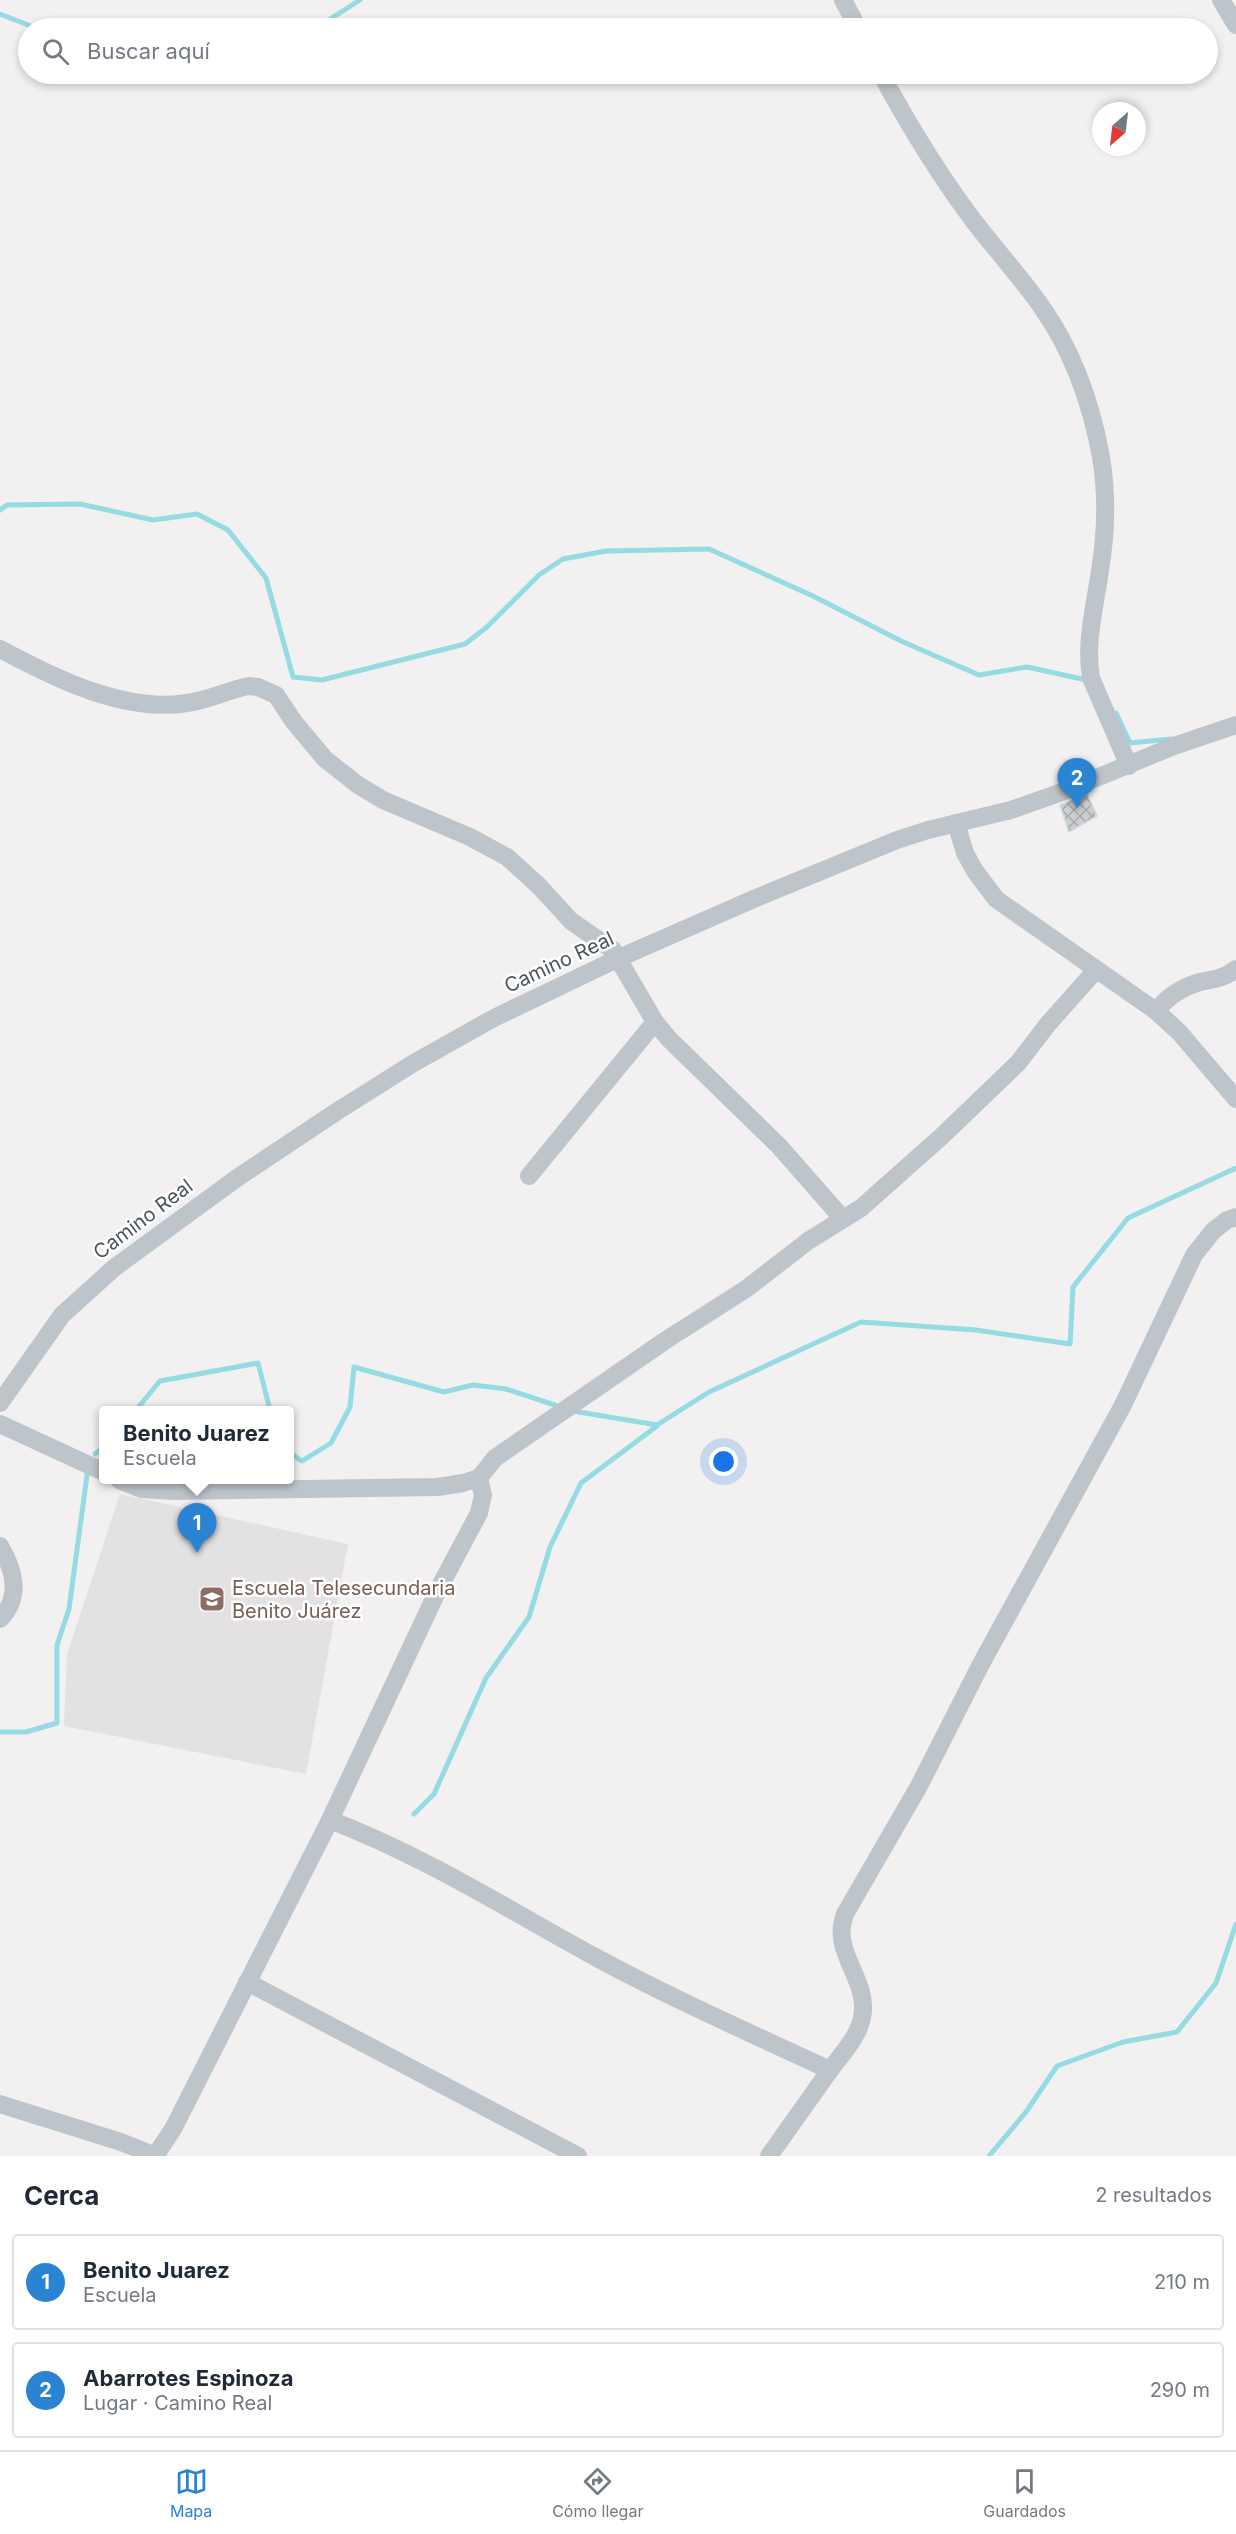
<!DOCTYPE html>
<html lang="es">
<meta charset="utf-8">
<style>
:root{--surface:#fff;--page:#f6f6f7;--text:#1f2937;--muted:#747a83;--line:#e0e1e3;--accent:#2b84d1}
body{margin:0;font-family:Inter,sans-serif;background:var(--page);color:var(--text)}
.compass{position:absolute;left:1092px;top:102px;width:54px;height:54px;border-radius:50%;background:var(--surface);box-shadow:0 3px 9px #0003;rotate:208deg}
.you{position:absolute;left:724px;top:1462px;width:21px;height:21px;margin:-15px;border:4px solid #fff;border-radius:50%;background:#1a73e8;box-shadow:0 0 0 9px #1a73e833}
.badge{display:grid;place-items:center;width:39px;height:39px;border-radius:50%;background:var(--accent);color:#fff;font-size:20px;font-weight:700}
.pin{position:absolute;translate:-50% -50px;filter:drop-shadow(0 2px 3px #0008)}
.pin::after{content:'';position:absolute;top:32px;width:21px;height:18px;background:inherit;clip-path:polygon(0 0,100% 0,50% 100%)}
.popup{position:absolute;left:99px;top:1406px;width:195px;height:78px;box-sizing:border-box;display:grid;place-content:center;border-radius:6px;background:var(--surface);filter:drop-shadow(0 2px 4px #0005);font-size:20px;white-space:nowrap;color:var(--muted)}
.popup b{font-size:22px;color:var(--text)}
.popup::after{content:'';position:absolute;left:50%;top:100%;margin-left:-12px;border:12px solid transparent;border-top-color:var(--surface)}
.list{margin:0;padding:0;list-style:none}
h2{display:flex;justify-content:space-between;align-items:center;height:78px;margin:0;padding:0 24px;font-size:26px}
h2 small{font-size:20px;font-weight:400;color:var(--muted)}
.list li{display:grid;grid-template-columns:39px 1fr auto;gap:18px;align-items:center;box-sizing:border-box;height:96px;margin:0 12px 12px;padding:0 12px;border:2px solid var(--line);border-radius:6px}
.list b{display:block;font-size:22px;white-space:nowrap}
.list p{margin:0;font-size:20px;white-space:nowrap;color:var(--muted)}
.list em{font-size:20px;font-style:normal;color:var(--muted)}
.icon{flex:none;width:33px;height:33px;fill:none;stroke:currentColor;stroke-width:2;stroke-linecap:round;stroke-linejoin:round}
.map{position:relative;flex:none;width:1236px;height:2156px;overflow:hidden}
.search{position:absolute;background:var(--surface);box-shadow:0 3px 9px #0003;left:18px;right:18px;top:18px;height:66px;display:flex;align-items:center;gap:15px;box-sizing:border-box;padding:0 21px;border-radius:33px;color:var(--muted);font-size:22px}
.sheet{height:294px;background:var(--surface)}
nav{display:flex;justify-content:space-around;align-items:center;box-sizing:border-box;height:84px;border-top:2px solid var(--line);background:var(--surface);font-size:16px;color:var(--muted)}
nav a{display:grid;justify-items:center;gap:3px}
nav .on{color:var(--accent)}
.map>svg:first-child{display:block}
.education{fill:#e3e1e1}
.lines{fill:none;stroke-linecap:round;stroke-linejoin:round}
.stream{stroke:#94dbe4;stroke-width:5}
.building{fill:url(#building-cross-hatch);stroke:#d4d7db;stroke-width:1.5}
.minor{stroke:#bdc5cb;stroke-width:18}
.labels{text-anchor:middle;stroke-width:5;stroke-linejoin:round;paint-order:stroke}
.street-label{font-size:20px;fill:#4a555b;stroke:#fff}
.education-label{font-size:20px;fill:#785e54;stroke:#fff;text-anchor:start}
</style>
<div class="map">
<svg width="1236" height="2156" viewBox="0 0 1236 2156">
<defs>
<pattern id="building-cross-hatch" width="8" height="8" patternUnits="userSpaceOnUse" patternTransform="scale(1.5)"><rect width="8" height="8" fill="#cbced2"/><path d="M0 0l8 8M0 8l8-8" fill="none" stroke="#a7aaad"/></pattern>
</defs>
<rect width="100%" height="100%" fill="#f2f0f0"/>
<!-- education -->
<path class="education" d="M 120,1494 L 348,1544 L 306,1774 L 64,1726 L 67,1654 Z"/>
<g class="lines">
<!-- stream -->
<g class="stream">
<path d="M 0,14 L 36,28"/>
<path d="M 316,28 L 360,0"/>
<path d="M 144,74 L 153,77 L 166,74"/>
<path d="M 0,510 L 7,505 L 80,504 L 153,520 L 197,514 L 228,530 L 266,578 L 293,677 L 322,680 L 465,644 L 487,627 L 539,575 L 563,559 L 606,551 L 709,549 L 813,596 L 901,641 L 979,675 L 1027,667 L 1082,679"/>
<path d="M 1116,713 L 1130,743 L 1171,739"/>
<path d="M 136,1410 L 160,1381 L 258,1363 L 270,1410"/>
<path d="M 573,1411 L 657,1425 L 709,1392 L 861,1322 L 976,1330 L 1070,1344 L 1073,1287 L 1128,1218 L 1236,1168"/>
<path d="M 290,1453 L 302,1461 L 331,1443 L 350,1407 L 354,1367 L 444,1392 L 473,1385 L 506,1389 L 555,1405"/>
<path d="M 95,1454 L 104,1447"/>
<path d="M 0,1732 L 26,1732 L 57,1723 L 57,1645 L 69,1609 L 88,1468"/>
<path d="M 414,1814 L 434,1794 L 486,1678 L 529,1617 L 550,1547 L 581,1483 L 657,1426"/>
<path d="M 989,2156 L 1026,2112 L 1057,2066 L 1123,2042 L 1177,2032 L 1216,1983 L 1236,1924"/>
</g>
</g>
<!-- building -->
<path class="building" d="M 1087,794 L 1097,816 L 1069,832 L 1060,805 Z"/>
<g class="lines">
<!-- minor -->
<g class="minor">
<path d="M 843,0 L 858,28"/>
<path d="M 1221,0 L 1236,25"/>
<path d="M 881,74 C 907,122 940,176 973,220 C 995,249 1020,276 1041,306 C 1073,351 1091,402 1101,457 C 1107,493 1106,534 1100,570 C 1095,607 1085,641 1091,678 L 1129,766"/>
<path d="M 0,649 C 54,678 124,713 187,703 C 209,700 228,690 249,686 L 258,687 L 276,695 L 294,722 L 325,759 L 358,785 L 383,800 L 470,837 L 507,857 L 539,886 L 571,921 L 613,950 L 655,1022 L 669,1039 L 779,1146 L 843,1219"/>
<path d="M 956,823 L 965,853 L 975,871 L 996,899 L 1156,1011 L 1179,1032 L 1236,1099"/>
<path d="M 1156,1011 C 1167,997 1183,987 1200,982 C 1214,979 1225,978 1236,969"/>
<path d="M 529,1176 L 655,1022"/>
<path d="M 0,1403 L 62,1315 L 114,1268 L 237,1178 L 336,1112 L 412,1064 L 494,1018 L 619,958 L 756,898 L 897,840 L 928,830 L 1011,810 L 1062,792 L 1174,746 L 1236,725"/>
<path d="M 0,1424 L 104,1472"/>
<path d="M 119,1480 L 142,1489 L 174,1491 L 438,1487 L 463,1483 L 479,1478 L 495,1458 L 666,1340 L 746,1289 L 808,1241 L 861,1208 L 942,1136 L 1018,1063 L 1048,1024 L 1096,970"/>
<path d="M 0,1546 C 14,1570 22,1596 0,1619"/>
<path d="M 330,1820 C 424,1856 509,1910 597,1958 C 673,1999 752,2034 830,2070 L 769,2156"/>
<path d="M 247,1982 L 578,2156"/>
<path d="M 830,2070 C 842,2054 858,2037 862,2018 C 870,1979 830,1953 845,1914 L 919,1786 L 981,1664 L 1123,1405 L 1194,1255 L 1213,1231 L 1227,1220 L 1236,1217"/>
<path d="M 0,2104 L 121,2142 L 156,2156"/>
<path d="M 155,2156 L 173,2129 L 330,1820 L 438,1590 L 479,1513 L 483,1495 L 479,1478"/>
</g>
</g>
<!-- icons -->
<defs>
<g id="school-square" transform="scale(1.35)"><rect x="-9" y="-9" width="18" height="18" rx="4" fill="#8d6e63" stroke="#fff"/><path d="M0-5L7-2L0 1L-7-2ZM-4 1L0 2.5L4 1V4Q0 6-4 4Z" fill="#fff"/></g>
</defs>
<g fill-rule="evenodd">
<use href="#school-square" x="212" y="1599"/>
</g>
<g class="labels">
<!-- street labels -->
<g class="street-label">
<text transform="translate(559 962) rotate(-25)" y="7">Camino Real</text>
<text transform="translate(143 1219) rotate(-37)" y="7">Camino Real</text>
</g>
<!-- education labels -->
<g class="education-label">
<text x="232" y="1595">Escuela Telesecundaria<tspan x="232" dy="23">Benito Juárez</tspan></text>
</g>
</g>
</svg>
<svg class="compass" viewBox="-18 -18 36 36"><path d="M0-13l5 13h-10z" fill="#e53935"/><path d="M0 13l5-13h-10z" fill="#747a83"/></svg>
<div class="you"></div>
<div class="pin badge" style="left:197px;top:1553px">1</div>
<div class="popup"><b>Benito Juarez</b>Escuela</div>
<div class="pin badge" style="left:1077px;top:808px">2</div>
<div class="search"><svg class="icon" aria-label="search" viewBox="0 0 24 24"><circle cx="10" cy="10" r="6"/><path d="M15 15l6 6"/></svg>Buscar aquí</div>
</div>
<section class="sheet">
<h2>Cerca<small>2 resultados</small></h2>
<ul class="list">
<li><span class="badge">1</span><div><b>Benito Juarez</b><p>Escuela</p></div><em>210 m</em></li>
<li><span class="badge">2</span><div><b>Abarrotes Espinoza</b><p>Lugar · Camino Real</p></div><em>290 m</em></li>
</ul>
</section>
<nav>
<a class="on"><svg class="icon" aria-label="map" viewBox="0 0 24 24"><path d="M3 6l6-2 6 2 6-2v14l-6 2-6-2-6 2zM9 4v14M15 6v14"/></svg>Mapa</a>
<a><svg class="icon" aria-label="directions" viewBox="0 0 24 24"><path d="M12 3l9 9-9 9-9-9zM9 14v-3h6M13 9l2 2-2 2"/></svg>Cómo llegar</a>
<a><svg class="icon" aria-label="saved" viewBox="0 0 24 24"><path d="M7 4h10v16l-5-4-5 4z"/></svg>Guardados</a>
</nav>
